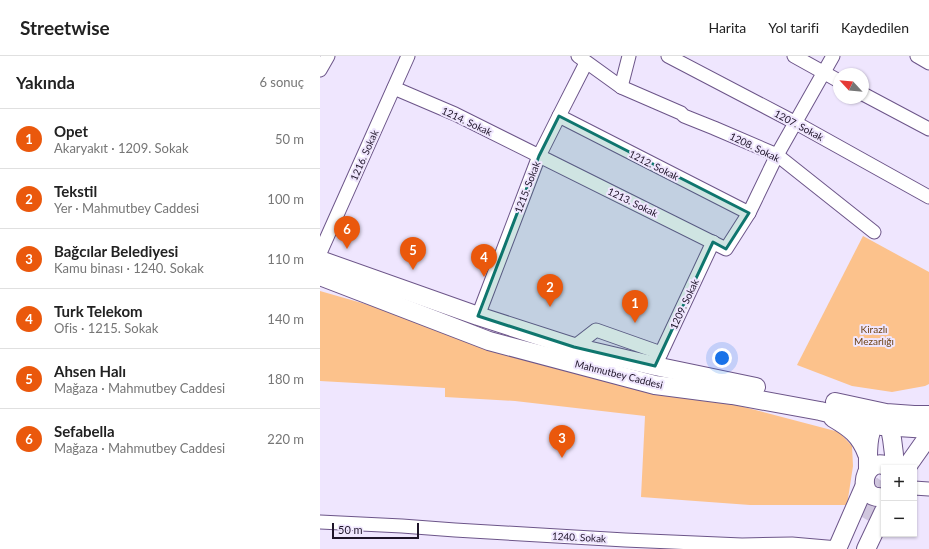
<!DOCTYPE html>
<html lang="tr">
<meta charset="utf-8">
<style>
:root{--surface:#fff;--page:#f2f2f2;--text:#222;--muted:#767676;--line:#e0e0e0;--accent:#ea580c}
body{margin:0;font-family:Lato,sans-serif;background:var(--page);color:var(--text)}
.controls{position:absolute;right:12px;bottom:12px;display:grid;overflow:hidden;border-radius:0px;box-shadow:0 1px 3px #0004}
.controls button{width:36px;height:36px;display:grid;place-items:center;padding:0;border:0;border-bottom:1px solid var(--line);background:var(--surface);color:var(--text);font:20px sans-serif}
.compass{position:absolute;left:513px;top:12px;width:36px;height:36px;border-radius:50%;background:var(--surface);box-shadow:0 1px 3px #0004;rotate:296deg}
.scale{position:absolute;left:12px;bottom:10px;width:87px;box-sizing:border-box;padding-left:4px;border:2px solid #1e1429;border-top:0;font-size:11px;line-height:14px;white-space:nowrap;color:#1e1429;-webkit-text-stroke:3px #efe6fe;paint-order:stroke}
.you{position:absolute;left:402px;top:302px;width:14px;height:14px;margin:-10px;border:3px solid #fff;border-radius:50%;background:#1a73e8;box-shadow:0 0 0 6px #1a73e833}
.badge{display:grid;place-items:center;width:26px;height:26px;border-radius:50%;background:var(--accent);color:#fff;font-size:13px;font-weight:700}
.pin{position:absolute;translate:-50% -33px;filter:drop-shadow(0 1px 2px #0008)}
.pin::after{content:'';position:absolute;top:21px;width:14px;height:12px;background:inherit;clip-path:polygon(0 0,100% 0,50% 100%)}
.list{margin:0;padding:0;list-style:none}
h2{display:flex;justify-content:space-between;align-items:center;height:52px;margin:0;padding:0 16px;font-size:17px}
h2 small{font-size:13px;font-weight:400;color:var(--muted)}
.list li{display:grid;grid-template-columns:26px 1fr auto;gap:12px;align-items:center;box-sizing:border-box;height:60px;padding:0 16px;border-top:1px solid var(--line)}
.list b{display:block;font-size:15px;white-space:nowrap}
.list p{margin:0;font-size:13px;white-space:nowrap;color:var(--muted)}
.list em{font-size:13px;font-style:normal;color:var(--muted)}
.map{position:relative;flex:none;width:609px;height:493px;overflow:hidden}
header{display:flex;align-items:center;gap:24px;box-sizing:border-box;height:56px;padding:0 20px;background:var(--surface);border-bottom:1px solid var(--line)}
header strong{font-size:19px}
nav{display:flex;gap:22px;margin-inline-start:auto;font-size:14px}
main{display:flex}
aside{flex:1;background:var(--surface)}
.map>svg:first-child{display:block}
.green{fill:#fcc28c}
.lines{fill:none;stroke-linecap:round;stroke-linejoin:round}
.secondary-tunnel{stroke:#d0c6de;stroke-width:18;stroke-dasharray:18 9;stroke-linecap:butt}
.street-casing{stroke:#6c5589;stroke-width:15}
.secondary-casing{stroke:#6c5589;stroke-width:20}
.street{stroke:#fff;stroke-width:13}
.secondary{stroke:#fff;stroke-width:18}
.marked{fill:#0f766e;fill-opacity:0.2;stroke:#0f766e;stroke-width:3;stroke-linejoin:round}
.labels{text-anchor:middle;stroke-width:4;stroke-linejoin:round;paint-order:stroke}
.street-label{font-size:10px;fill:#1e1429;stroke:#efe6fe}
.park-label{font-size:10px;fill:#6d4316;stroke:#efe6fe}
</style>
<header>
<strong>Streetwise</strong>
<nav><a>Harita</a><a>Yol tarifi</a><a>Kaydedilen</a></nav>
</header>
<main>
<aside>
<h2>Yakında<small>6 sonuç</small></h2>
<ul class="list">
<li><span class="badge">1</span><div><b>Opet</b><p>Akaryakıt · 1209. Sokak</p></div><em>50 m</em></li>
<li><span class="badge">2</span><div><b>Tekstil</b><p>Yer · Mahmutbey Caddesi</p></div><em>100 m</em></li>
<li><span class="badge">3</span><div><b>Bağcılar Belediyesi</b><p>Kamu binası · 1240. Sokak</p></div><em>110 m</em></li>
<li><span class="badge">4</span><div><b>Turk Telekom</b><p>Ofis · 1215. Sokak</p></div><em>140 m</em></li>
<li><span class="badge">5</span><div><b>Ahsen Halı</b><p>Mağaza · Mahmutbey Caddesi</p></div><em>180 m</em></li>
<li><span class="badge">6</span><div><b>Sefabella</b><p>Mağaza · Mahmutbey Caddesi</p></div><em>220 m</em></li>
</ul>
</aside>
<div class="map">
<svg width="609" height="493" viewBox="0 0 609 493">
<rect width="100%" height="100%" fill="#efe6fe"/>
<!-- green -->
<g class="green">
<path d="M 543,180 L 609,216 L 609,328 L 605,330 L 572,336 L 532,330 L 477,309 Z"/>
<path d="M 0,235 L 195,291 L 519,376 L 532,390 L 533,410 L 527,449 L 430,449 L 321,441 L 325,360 L 195,345 L 125,341 L 125,332 L 0,325 Z"/>
</g>
<g class="lines">
<!-- secondary-tunnel -->
<path class="secondary-tunnel" d="M 542,461 L 554,440 L 564,427"/>
<!-- street casing -->
<g class="street-casing">
<g id="street">
<path d="M 258,0 L 301,31 L 361,57 L 364,60 L 394,72 L 457,99 L 554,176"/>
<path d="M 348,0 L 476,67 L 609,141"/>
<path d="M 474,0 L 519,25"/>
<path d="M 597,0 L 609,7"/>
<path d="M 0,14 L 8,0"/>
<path d="M 301,31 L 309,0"/>
<path d="M 74,32 L 135,58 L 406,193 L 429,157 L 457,99 L 513,0"/>
<path d="M 543,38 L 609,73"/>
<path d="M 239,60 L 429,157"/>
<path d="M 0,197 L 88,0"/>
<path d="M 158,260 L 219,100 L 239,60 L 266,7"/>
<path d="M 254,291 L 276,274 L 341,297"/>
<path d="M 335,310 L 393,186"/>
<path d="M 594,432 L 609,433"/>
<path d="M 0,466 L 82,470 L 135,474 L 305,484 L 422,489 L 472,488 L 518,492"/>
</g>
</g>
<!-- secondary casing -->
<g class="secondary-casing">
<g id="secondary">
<path d="M 0,204 L 158,260 L 254,291 L 335,310 L 436,331"/>
<path d="M 0,220 L 169,285 L 335,329 L 412,339 L 500,355 L 562,370 L 609,373"/>
<path d="M 515,346 L 566,357 L 594,359 L 609,359"/>
<path d="M 567,360 C 572,377 574,394 575,412"/>
<path d="M 513,362 C 530,372 540,379 547,398"/>
<path d="M 586,412 L 605,385 L 609,383"/>
<path d="M 548,414 C 548,398 546,369 562,359"/>
<path d="M 564,441 C 532,445 544,395 570,412"/>
<path d="M 517,493 L 545,429"/>
<path d="M 546,493 L 564,455"/>
</g>
</g>
<!-- street -->
<use href="#street" class="street"/>
<!-- secondary -->
<use href="#secondary" class="secondary"/>
</g>
<!-- marked area -->
<path class="marked" d="M 239,60 L 429,157 L 406,193 L 393,186 L 335,310 L 254,291 L 158,260 L 219,100 Z"/>
<g class="labels">
<!-- street labels -->
<g class="street-label">
<text transform="translate(147 65) rotate(25)" y="4">1214. Sokak</text>
<text transform="translate(479 69) rotate(28)" y="4">1207. Sokak</text>
<text transform="translate(435 91) rotate(26)" y="4">1208. Sokak</text>
<text transform="translate(44 99) rotate(-66)" y="4">1216. Sokak</text>
<text transform="translate(334 109) rotate(27)" y="4">1212. Sokak</text>
<text transform="translate(207 131) rotate(-69)" y="4">1215. Sokak</text>
<text transform="translate(313 146) rotate(26)" y="4">1213. Sokak</text>
<text transform="translate(364 248) rotate(-65)" y="4">1209. Sokak</text>
<text transform="translate(299 318) rotate(14)" y="4">Mahmutbey Caddesi</text>
<text transform="translate(259 481) rotate(3)" y="4">1240. Sokak</text>
</g>
<!-- park labels -->
<g class="park-label">
<text x="554" y="277">Kirazlı<tspan x="554" dy="12">Mezarlığı</tspan></text>
</g>
</g>
</svg>
<div class="controls">
<button>+</button>
<button>−</button>
</div>
<svg class="compass" viewBox="-18 -18 36 36"><path d="M0-13l5 13h-10z" fill="#e53935"/><path d="M0 13l5-13h-10z" fill="#767676"/></svg>
<div class="scale">50 m</div>
<div class="you"></div>
<div class="pin badge" style="left:315px;top:267px">1</div>
<div class="pin badge" style="left:230px;top:251px">2</div>
<div class="pin badge" style="left:242px;top:402px">3</div>
<div class="pin badge" style="left:164px;top:221px">4</div>
<div class="pin badge" style="left:93px;top:214px">5</div>
<div class="pin badge" style="left:27px;top:193px">6</div>
</div>
</main>
